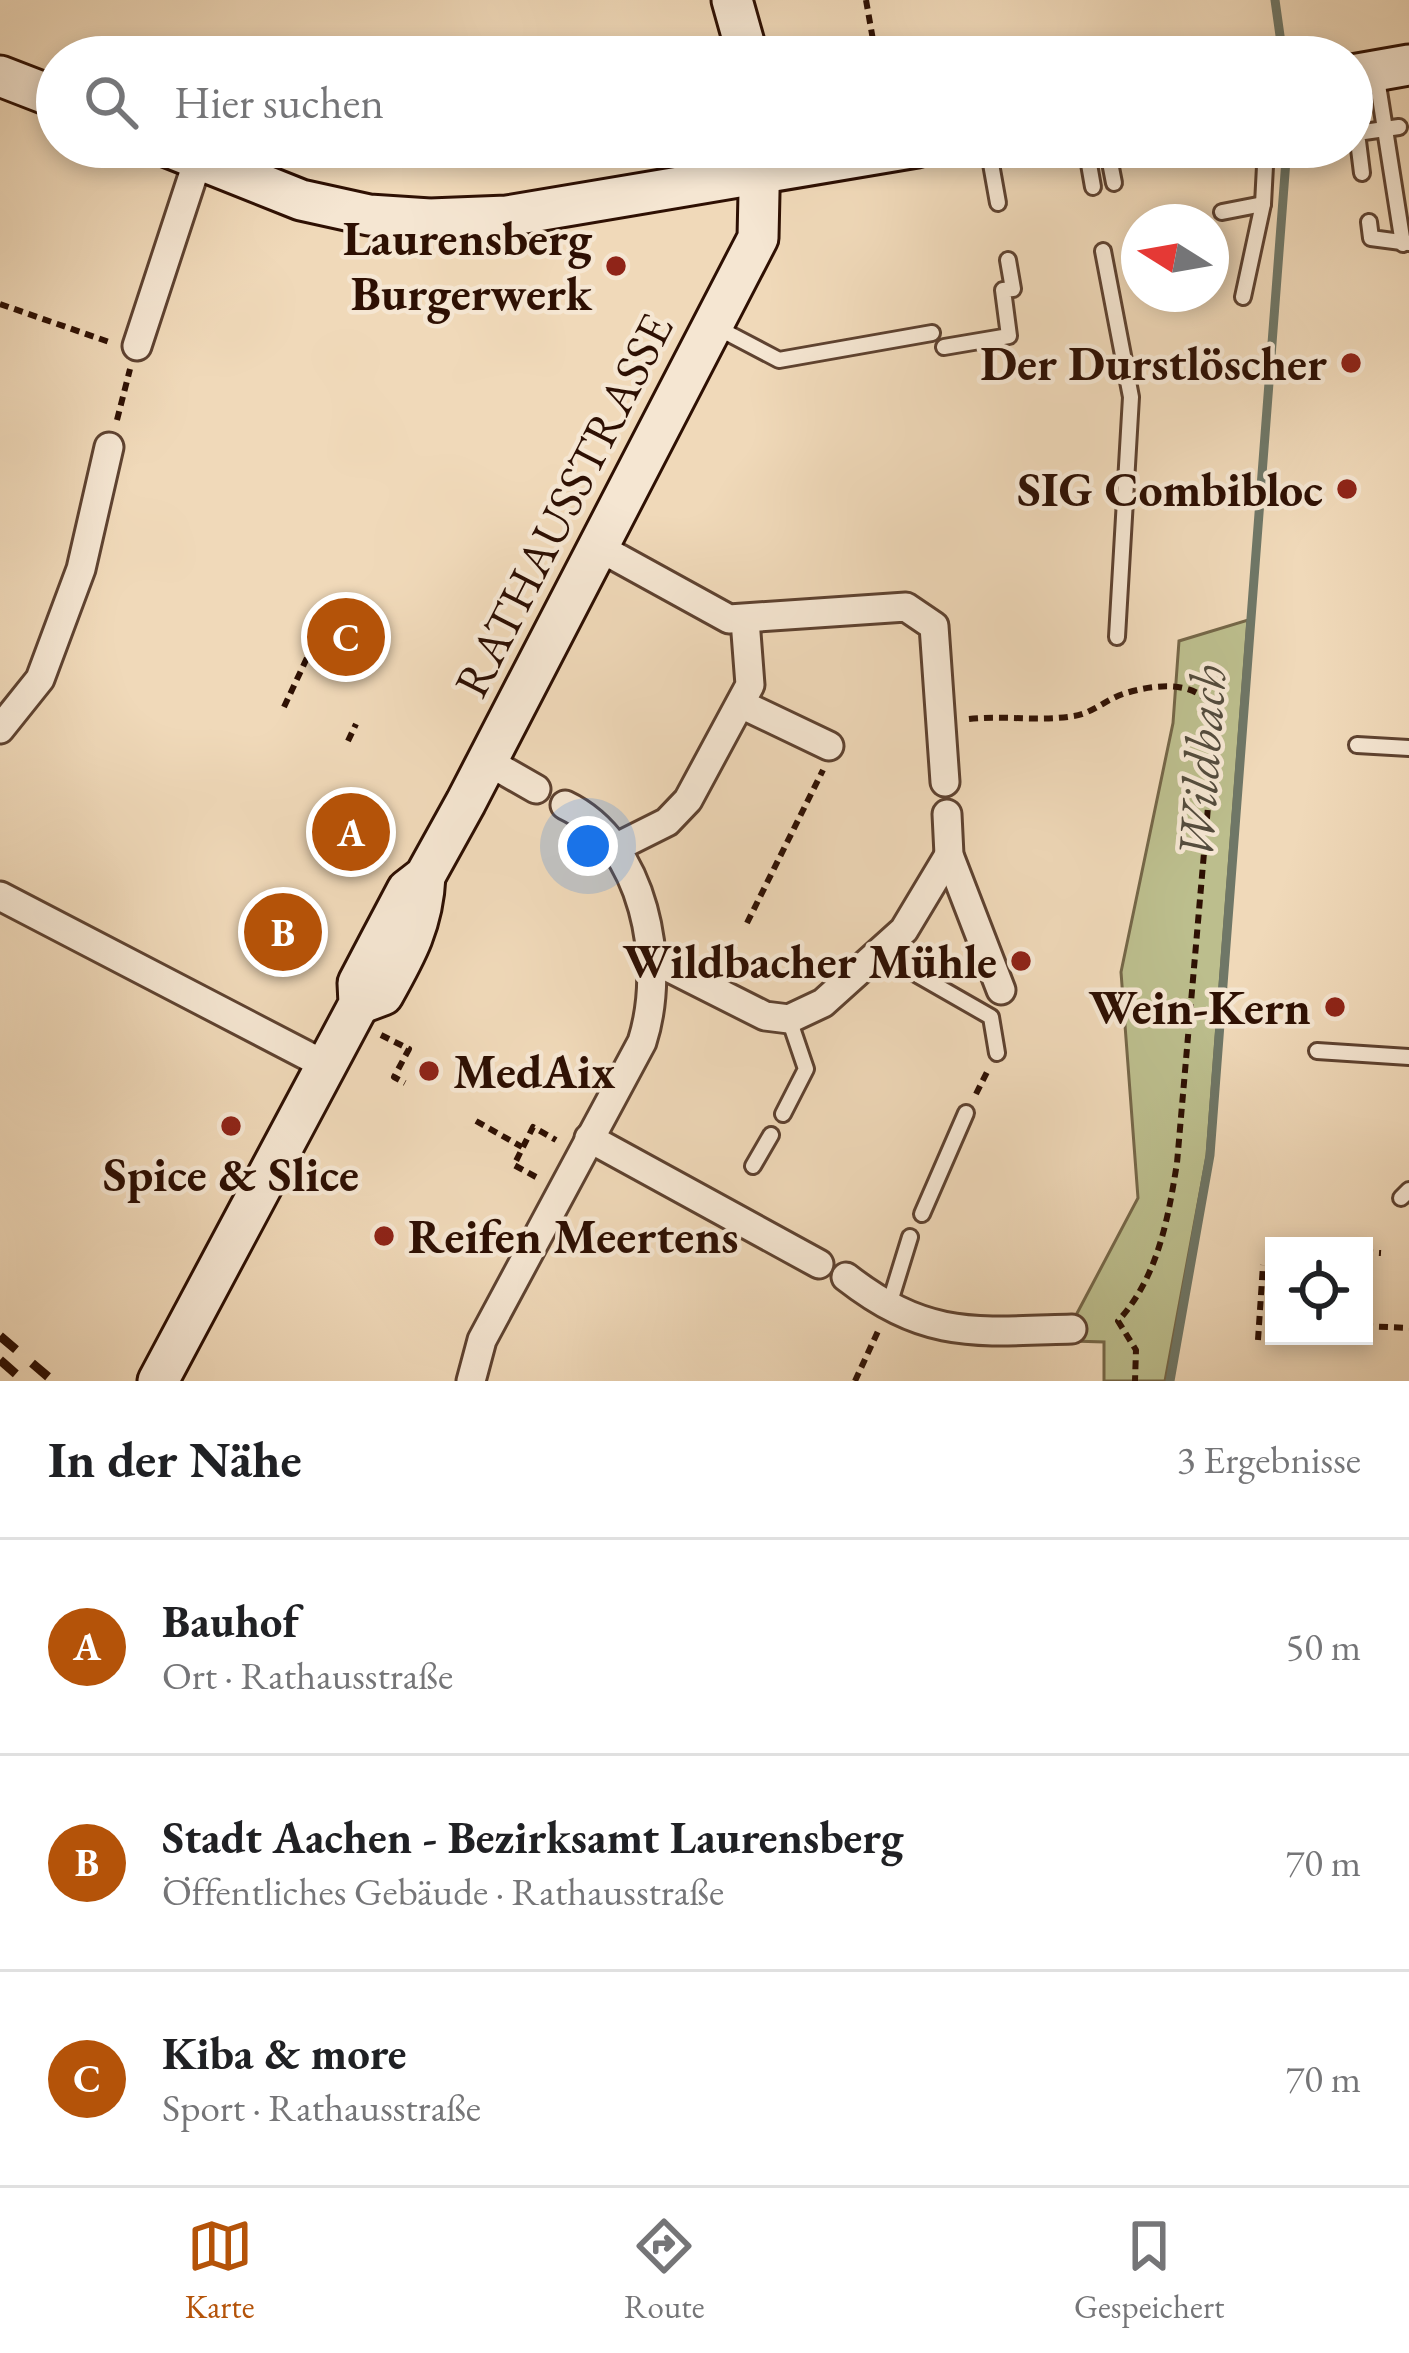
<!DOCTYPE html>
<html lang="de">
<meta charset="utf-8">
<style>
:root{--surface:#fff;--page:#f6f6f6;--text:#202124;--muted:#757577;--line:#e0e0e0;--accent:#b45309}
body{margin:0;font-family:"EB Garamond",serif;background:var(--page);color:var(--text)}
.controls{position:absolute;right:36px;bottom:36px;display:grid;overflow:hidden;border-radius:0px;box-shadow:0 6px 18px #0003}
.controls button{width:108px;height:108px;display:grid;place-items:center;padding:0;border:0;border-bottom:3px solid var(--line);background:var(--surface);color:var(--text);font:60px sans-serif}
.compass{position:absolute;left:1121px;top:204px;width:108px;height:108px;border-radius:50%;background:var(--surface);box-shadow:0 6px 18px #0003;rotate:281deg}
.you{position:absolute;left:588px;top:846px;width:42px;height:42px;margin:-30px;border:9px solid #fff;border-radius:50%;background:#1a73e8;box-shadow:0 0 0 18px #1a73e833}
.badge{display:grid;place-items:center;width:78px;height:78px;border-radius:50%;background:var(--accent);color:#fff;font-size:39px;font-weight:700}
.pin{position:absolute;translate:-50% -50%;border:6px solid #fff;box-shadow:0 3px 12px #0006}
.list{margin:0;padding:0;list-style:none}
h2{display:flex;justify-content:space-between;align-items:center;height:156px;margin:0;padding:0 48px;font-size:51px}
h2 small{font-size:39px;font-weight:400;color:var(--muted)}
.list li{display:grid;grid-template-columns:78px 1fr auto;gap:36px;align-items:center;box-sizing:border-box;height:216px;padding:0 48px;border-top:3px solid var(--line)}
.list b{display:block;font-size:45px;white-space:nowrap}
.list p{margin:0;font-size:39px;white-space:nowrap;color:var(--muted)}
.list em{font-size:39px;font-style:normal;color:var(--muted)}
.icon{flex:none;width:66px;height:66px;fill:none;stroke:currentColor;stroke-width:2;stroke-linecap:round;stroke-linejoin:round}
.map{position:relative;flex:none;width:1409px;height:1381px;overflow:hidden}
.search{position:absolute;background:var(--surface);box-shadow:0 6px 18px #0003;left:36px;right:36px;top:36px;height:132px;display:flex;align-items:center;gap:30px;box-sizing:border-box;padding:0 42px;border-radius:66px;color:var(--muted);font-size:45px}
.sheet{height:804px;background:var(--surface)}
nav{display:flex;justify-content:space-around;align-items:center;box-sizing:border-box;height:168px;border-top:3px solid var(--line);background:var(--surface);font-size:33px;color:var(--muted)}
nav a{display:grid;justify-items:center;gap:6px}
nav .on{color:var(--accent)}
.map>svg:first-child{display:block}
.green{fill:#bcbe8d;stroke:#756748;stroke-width:3}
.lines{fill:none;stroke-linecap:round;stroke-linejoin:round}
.stream{stroke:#6f7767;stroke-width:9}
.lane-casing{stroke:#5e4230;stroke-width:20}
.street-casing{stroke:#5e4230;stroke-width:33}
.secondary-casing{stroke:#2e1003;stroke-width:45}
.path{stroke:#2e1003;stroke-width:6;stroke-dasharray:9 6;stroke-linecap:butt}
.lane{stroke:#f5e6d2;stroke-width:14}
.street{stroke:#f5e6d2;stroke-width:27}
.secondary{stroke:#f5e6d2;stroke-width:39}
.rail{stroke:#2e1003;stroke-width:9;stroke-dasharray:21 21;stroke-linecap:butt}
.poi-dot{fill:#8f2418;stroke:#f5e6d2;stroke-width:4.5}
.labels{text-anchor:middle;stroke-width:9;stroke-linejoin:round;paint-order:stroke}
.poi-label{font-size:48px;font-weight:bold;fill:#2e1003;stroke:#f5e6d2;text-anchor:end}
.street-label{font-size:48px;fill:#2e1003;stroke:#f5e6d2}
.water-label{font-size:51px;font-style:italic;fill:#544c3d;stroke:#f5e6d2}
</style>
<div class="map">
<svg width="1409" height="1381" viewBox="0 0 1409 1381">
<rect width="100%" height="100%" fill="#f0d9b9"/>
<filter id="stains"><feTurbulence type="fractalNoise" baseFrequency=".00167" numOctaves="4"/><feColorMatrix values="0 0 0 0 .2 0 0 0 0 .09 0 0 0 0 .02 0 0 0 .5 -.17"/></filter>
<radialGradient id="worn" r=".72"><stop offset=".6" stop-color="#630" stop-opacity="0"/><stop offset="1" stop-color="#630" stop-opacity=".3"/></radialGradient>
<!-- green -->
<path class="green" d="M 1248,620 L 1207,1156 L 1165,1381 L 1104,1381 L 1104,1342 L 1073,1341 L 1074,1319 L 1138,1198 L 1121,972 L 1173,723 L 1179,641 Z"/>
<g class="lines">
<!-- stream -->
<g class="stream">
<path d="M 1275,0 L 1283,57"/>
<path d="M 1170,1381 L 1210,1155 L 1287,147"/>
</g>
<!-- lane casing -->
<g class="lane-casing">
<g id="lane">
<path d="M 1116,51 L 1117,57"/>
<path d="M 1376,72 L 1403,244"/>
<path d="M 988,147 L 998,203"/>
<path d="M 1086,147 L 1093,187"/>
<path d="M 1107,147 L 1114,183"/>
<path d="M 1362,173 L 1357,133 L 1399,127"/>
<path d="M 1222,212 L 1263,204"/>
<path d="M 1369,222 L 1371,238 L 1409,243"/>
<path d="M 1103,251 L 1131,397 L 1117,637"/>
<path d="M 1243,297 L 1263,204 L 1266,147"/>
<path d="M 718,328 L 779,360 L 932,333"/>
<path d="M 944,347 L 1009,336 L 1003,290 L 1013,289 L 1008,260"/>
<path d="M 1357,745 L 1409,748"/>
<path d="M 881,954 L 991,1017 L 997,1053"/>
<path d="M 1317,1051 L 1409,1057"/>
<path d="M 783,1114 L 806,1069 L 789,1019"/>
<path d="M 753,1166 L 771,1135"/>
<path d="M 1401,1198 L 1409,1190"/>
<path d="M 922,1214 L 966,1113"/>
<path d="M 889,1305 L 910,1237"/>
</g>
</g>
<!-- street casing -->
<g class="street-casing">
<g id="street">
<path d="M 137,346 L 198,160"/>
<path d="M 600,548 L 729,619 L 906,607 L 934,626 L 945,782"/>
<path d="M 741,704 L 829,746"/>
<path d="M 0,729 L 40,679 L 81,569 L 109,447"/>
<path d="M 487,761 L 536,789"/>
<path d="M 947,814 L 949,855 L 1001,990"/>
<path d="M 617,847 L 667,822 L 688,800 L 750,685 L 745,620"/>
<path d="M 0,896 L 327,1066"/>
<path d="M 652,959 L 765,1016 L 789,1019 L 823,1003 L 904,930 L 949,855"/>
<path d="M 589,1138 L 819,1264"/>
<path d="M 846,1277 C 927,1340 975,1332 1072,1329"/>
<path d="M 471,1381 L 482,1340 L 642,1042 C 667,964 645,843 565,805"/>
</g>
</g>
<!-- secondary casing -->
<g class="secondary-casing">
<g id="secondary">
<path d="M 732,0 L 748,57"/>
<path d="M 1352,75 L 1409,65"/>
<path d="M 0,76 L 57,98"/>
<path d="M 168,147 L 301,200 L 369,215 L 430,219 L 507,216 L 917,147"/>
<path d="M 359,1004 L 383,995 C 406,954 423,924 425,876"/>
<path d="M 158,1381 L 359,1004 L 358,983 L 379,943 L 407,890 L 425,876 L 466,802 L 758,238 L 760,147"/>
</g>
</g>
<!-- path -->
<g class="path">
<path d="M 866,0 L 876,57"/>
<path d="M 0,304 L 112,343"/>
<path d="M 117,420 L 130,369"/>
<path d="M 284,707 L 321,628 L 336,637"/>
<path d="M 969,719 C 1005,715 1038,722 1074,716 C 1093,713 1108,698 1126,693 C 1159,683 1203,680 1216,715 L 1177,1163 C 1168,1219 1158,1277 1118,1321 L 1136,1350 L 1135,1381"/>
<path d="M 348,741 L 356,724"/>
<path d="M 747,923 L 823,770"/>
<path d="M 724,964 L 735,946"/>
<path d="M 381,1035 L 409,1049 L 394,1077 L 405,1083"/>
<path d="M 976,1094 L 989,1068"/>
<path d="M 476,1121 L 522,1147"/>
<path d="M 536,1177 L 514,1165 L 533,1127 L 556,1140"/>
<path d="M 1364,1252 L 1381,1253"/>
<path d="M 1364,1326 L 1409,1328"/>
<path d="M 1258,1340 L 1263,1265"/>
<path d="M 855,1381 L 879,1329"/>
</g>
<!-- lane -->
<use href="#lane" class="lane"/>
<!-- street -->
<use href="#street" class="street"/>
<!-- secondary -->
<use href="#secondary" class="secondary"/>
<!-- rail -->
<g class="rail">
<path d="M 0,1336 L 53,1381"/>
<path d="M 0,1360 L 24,1381"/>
</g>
</g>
<!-- markers -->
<g class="poi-dot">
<circle cx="616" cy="266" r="12"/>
<circle cx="1351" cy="363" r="12"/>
<circle cx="1347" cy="489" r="12"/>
<circle cx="1021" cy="961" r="12"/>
<circle cx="1335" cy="1007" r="12"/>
<circle cx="429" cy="1071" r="12"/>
<circle cx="231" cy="1126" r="12"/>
<circle cx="384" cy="1236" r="12"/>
</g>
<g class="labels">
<!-- poi labels -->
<g class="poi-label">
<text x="592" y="255">Laurensberg<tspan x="592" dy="55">Burgerwerk</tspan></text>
<text x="1327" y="380">Der Durstlöscher</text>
<text x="1323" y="506">SIG Combibloc</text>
<text x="997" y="978">Wildbacher Mühle</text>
<text x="1311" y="1024">Wein-Kern</text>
<text x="453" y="1088" text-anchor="start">MedAix</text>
<text x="231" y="1191" text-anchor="middle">Spice &amp; Slice</text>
<text x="408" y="1253" text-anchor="start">Reifen Meertens</text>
</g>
<!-- street labels -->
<g class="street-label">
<text transform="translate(563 505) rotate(-63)" y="17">RATHAUSSTRASSE</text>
</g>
<!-- water labels -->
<g class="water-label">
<text transform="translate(1201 762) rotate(-86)" y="18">Wildbach</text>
</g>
</g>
<rect width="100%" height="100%" filter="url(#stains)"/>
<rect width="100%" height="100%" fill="url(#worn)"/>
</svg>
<div class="controls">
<button><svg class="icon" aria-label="locate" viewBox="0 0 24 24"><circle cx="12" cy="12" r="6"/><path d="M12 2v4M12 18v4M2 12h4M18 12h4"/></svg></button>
</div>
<svg class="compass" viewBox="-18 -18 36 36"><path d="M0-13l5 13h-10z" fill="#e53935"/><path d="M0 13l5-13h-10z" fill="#757577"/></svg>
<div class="you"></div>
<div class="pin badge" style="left:351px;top:832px">A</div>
<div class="pin badge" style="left:283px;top:932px">B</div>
<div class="pin badge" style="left:346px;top:637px">C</div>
<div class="search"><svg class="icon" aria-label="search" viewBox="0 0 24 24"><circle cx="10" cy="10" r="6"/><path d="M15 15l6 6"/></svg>Hier suchen</div>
</div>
<section class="sheet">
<h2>In der Nähe<small>3 Ergebnisse</small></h2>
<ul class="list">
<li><span class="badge">A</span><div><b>Bauhof</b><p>Ort · Rathausstraße</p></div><em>50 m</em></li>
<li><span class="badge">B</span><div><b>Stadt Aachen - Bezirksamt Laurensberg</b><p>Öffentliches Gebäude · Rathausstraße</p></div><em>70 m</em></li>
<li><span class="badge">C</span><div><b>Kiba &amp; more</b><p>Sport · Rathausstraße</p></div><em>70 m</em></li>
</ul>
</section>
<nav>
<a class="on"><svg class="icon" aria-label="map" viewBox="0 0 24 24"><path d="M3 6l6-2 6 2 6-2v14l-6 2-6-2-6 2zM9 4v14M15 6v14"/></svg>Karte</a>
<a><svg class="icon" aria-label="directions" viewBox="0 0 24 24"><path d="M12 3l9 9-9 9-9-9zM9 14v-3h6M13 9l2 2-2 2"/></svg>Route</a>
<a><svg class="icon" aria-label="saved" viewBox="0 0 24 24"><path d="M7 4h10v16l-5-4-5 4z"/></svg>Gespeichert</a>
</nav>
